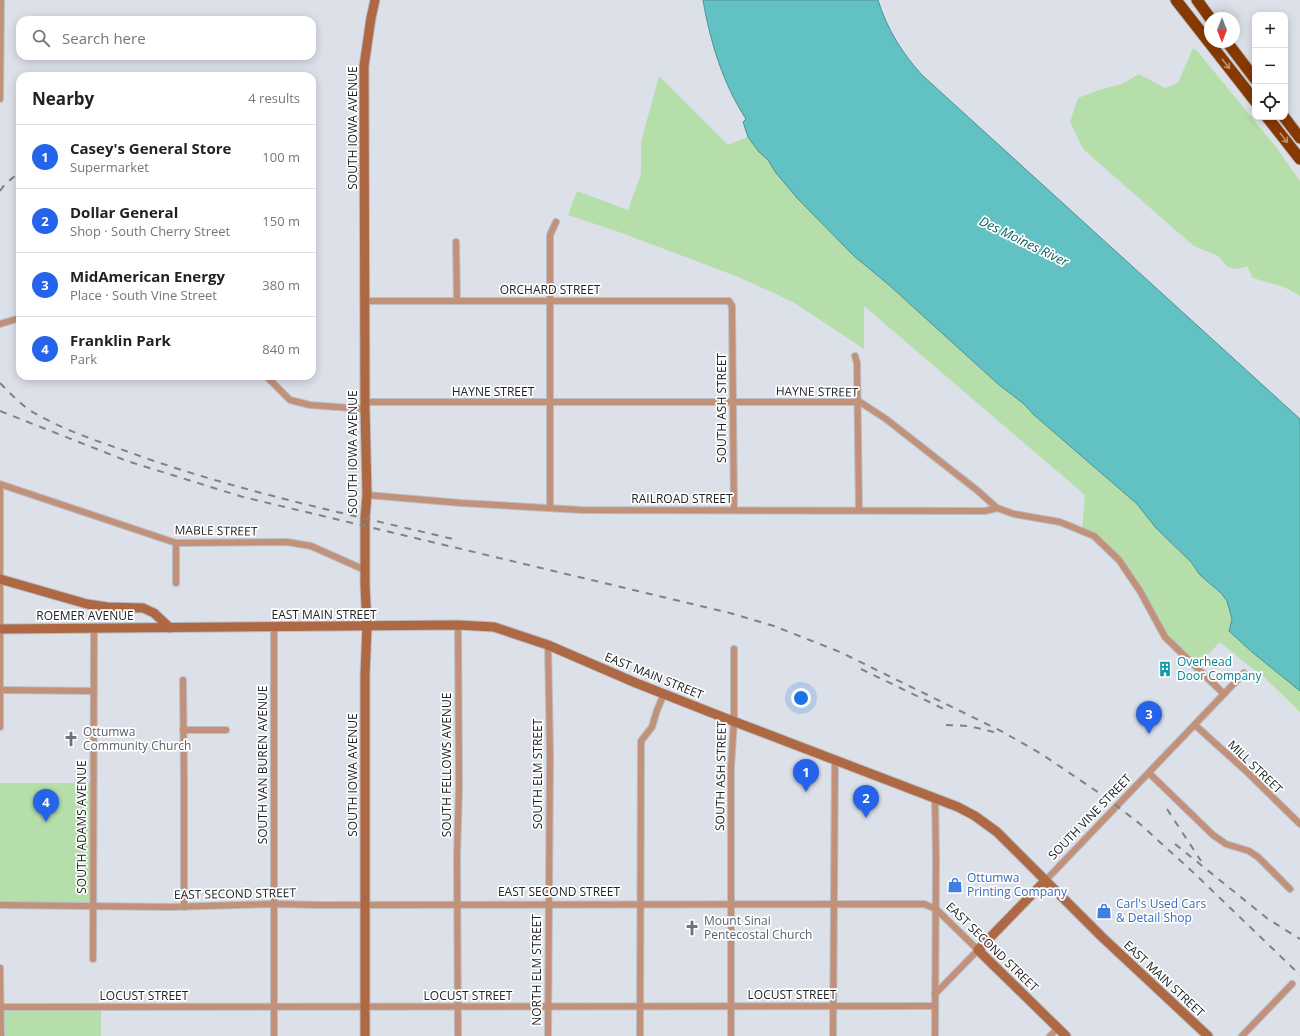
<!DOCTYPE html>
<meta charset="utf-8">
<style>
:root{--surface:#fff;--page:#f2f2f2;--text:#222;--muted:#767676;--line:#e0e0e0;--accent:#2563eb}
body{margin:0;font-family:"Open Sans",sans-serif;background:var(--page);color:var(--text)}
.controls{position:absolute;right:12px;top:12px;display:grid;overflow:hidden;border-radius:8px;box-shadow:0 2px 10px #0003}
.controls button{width:36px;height:36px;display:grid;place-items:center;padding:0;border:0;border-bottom:1px solid var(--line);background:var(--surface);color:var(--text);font:20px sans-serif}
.compass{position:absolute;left:1204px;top:12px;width:36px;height:36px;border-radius:50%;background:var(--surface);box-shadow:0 2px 10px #0003;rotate:180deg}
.you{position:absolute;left:801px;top:698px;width:14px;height:14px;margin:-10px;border:3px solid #fff;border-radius:50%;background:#1a73e8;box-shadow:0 0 0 6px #1a73e833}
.badge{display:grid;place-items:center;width:26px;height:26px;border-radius:50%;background:var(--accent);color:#fff;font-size:13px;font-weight:700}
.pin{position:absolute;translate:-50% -33px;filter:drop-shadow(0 1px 2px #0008)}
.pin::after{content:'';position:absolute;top:21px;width:14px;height:12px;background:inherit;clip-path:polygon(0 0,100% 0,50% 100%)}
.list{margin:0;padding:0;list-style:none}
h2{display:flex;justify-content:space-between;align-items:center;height:52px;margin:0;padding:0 16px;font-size:17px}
h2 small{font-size:13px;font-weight:400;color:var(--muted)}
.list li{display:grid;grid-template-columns:26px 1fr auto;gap:12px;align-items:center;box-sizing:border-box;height:64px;padding:0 16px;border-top:1px solid var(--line)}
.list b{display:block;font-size:15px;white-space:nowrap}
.list p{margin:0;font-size:13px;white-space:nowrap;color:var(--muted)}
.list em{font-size:13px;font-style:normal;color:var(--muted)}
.icon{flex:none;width:22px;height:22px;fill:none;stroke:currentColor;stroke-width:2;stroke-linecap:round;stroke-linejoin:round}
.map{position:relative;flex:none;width:1300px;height:1036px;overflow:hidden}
.search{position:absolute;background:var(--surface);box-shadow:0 2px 10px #0003;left:16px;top:16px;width:300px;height:44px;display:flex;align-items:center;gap:10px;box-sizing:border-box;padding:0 14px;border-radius:12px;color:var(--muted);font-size:15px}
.panel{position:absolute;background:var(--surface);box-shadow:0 2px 10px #0003;left:16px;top:72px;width:300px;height:308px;border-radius:12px}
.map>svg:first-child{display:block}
.green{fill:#b5deaa}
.water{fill:#62c2c3;stroke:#4e9294}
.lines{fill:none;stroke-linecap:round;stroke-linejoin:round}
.street-casing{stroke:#babec5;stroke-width:8}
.secondary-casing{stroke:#babec5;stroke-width:11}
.highway-casing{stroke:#babec5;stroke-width:13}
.street{stroke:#c19179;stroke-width:6}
.secondary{stroke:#ae6944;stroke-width:9}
.highway{stroke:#863900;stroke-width:11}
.rail{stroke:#7f8287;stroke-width:2;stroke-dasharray:7 7;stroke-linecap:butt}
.oneway{stroke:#bc9273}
.labels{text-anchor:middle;stroke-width:3.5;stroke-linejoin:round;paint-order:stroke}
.street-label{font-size:12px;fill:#202225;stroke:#fff}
.culture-label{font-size:12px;fill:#0d838f;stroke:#fff;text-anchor:start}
.worship-label{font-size:12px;fill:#5b616d;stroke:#fff;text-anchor:start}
.shop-label{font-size:12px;fill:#366cbe;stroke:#fff;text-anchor:start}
.water-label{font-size:13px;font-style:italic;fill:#0c6061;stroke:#fff}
</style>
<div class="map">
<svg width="1300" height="1036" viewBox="0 0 1300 1036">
<rect width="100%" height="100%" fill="#dce0e8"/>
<!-- green -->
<g class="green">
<path d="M 1193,48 L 1198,52 L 1276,147 L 1300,181 L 1300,296 L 1284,287 L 1253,278 L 1247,266 L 1237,269 L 1228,267 L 1218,256 L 1194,246 L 1173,228 L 1083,149 L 1070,122 L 1078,98 L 1099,90 L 1122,84 L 1139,74 L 1165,88 L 1178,83 Z"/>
<path d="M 659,76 L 728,145 L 748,137 L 759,152 L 768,160 L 776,173 L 798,199 L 854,256 L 889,285 L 998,384 L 1024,404 L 1034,415 L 1137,504 L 1156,528 L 1191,562 L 1200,575 L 1221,593 L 1227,601 L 1232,619 L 1229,631 L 1252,652 L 1300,691 L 1300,712 L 1261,674 L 1250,667 L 1220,642 L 1196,667 L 1165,637 L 1119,560 L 1082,530 L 1085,495 L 864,306 L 864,349 L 793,302 L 736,276 L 619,232 L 568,215 L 577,191 L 628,210 L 641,174 L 641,142 Z"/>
<path d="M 0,783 L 93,783 L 92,906 L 0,905 Z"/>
<rect x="0" y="1007" width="101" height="29"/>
</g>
<!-- water -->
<path class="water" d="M 703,0 L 878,0 C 887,29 902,53 922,75 L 1300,419 L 1300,691 L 1252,652 L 1229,631 L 1232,619 L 1227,601 L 1221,593 L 1200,575 L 1191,562 L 1156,528 L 1137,504 L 1034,415 L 1024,404 L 998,384 L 889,285 L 854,256 L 798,199 L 776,173 L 768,160 L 759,152 L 748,137 L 743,122 L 746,119 C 723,84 710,41 703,0 Z"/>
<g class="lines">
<!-- street casing -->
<g class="street-casing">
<g id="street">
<path d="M 0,99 L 1,0"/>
<path d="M 456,242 L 457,301"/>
<path d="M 364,301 L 729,301 L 732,306 L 734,510"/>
<path d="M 0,324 L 20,318"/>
<path d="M 855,356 L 857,363 L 859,510"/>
<path d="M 266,376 L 290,400 L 310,405 L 365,409"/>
<path d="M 365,402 L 860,402 L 886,419 L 978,491 L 997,508 L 1014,514 L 1060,522 L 1094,536 L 1119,560 L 1140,591 L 1165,637 L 1224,694"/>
<path d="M 0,484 L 176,543 L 287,542 L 311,546 L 365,570"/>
<path d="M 0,486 L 0,727"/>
<path d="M 367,495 L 461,503 L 582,510 L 985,511 L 997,508"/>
<path d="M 550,508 L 550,235 L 556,222"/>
<path d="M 176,543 L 176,583"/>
<path d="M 183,680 L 184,783 L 184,907"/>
<path d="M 0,690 L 93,691"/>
<path d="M 1195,725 L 1246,771 L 1300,824"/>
<path d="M 183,730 L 226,730"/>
<path d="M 1149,773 L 1213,835 L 1226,844 L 1249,851 L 1258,857 L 1290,889"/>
<path d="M 1045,881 L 1244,673"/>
<path d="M 0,905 L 170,907 L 274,904 L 321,905 L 924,904 L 936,909 L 978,950 L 935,994"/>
<path d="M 93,959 L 94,628"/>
<path d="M 0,968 L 1,1036"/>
<path d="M 1,1007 L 935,1006"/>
<path d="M 274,1036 L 274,627"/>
<path d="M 458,1036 L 457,856 L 459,789 L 458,625"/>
<path d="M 548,1036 L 550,754 L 548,645"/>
<path d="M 640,1036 L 641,741 L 652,727 L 657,710 L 664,694"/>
<path d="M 731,1036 L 731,767 L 734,721 L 734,649"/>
<path d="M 833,1036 L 835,759"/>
<path d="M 935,1036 L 936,860 L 935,797"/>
<path d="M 1050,1036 L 1058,1028"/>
<path d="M 1242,1036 L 1292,984"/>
</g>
</g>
<!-- secondary casing -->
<g class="secondary-casing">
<g id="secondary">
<path d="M 0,579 L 87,604 L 107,607 L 143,608 L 154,613 L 170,628"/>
<path d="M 0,629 L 458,625 L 494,627 L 548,645 L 636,683 L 725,718 L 958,807 L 975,816 L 997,832 L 1102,937 L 1208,1036"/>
<path d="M 1045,881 L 978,950 L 1066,1036"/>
<path d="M 365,1036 L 365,675 L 367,627 L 365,584 L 365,518 L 367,495 L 365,409 L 364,66 L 371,18 L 375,0"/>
</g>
</g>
<!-- highway casing -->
<g class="highway-casing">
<g id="highway">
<path d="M 1176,0 L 1255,101"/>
<path d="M 1197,0 L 1210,18"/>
<path d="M 1227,42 L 1255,79"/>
<path d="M 1267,117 L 1300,159"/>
<path d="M 1284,117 L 1300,138"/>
</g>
</g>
<!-- street -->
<use href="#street" class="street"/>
<!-- secondary -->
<use href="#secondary" class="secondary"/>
<!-- highway -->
<use href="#highway" class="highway"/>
<!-- rail -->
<g class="rail">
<path d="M 0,191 L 5,184 L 20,172"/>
<path d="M 0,383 C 10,393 20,404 31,411 C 61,429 94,440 126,451 C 232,490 343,513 453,539"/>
<path d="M 0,411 L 127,461 L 243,497 L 730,613 L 774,626 L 840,652 L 1003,732 L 1043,755 L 1108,799 L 1140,824 L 1195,874 L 1300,975"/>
<path d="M 861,669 L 948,711"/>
<path d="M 946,725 L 969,726 L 994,732"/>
<path d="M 1167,809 L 1201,861"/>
<path d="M 1175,844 L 1268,919 L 1300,939"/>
</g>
</g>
<!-- one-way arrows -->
<defs><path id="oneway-shaft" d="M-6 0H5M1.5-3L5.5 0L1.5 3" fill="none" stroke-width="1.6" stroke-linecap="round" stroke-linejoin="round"/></defs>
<g class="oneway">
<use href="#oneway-shaft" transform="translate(1226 64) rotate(52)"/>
<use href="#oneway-shaft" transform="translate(1284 138) rotate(52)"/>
</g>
<!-- icons -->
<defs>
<g id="building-bare" transform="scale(1.2)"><path d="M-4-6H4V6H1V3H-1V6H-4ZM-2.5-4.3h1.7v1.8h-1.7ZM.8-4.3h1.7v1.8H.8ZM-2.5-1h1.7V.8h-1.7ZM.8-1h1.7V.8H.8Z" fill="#0f9aa8" stroke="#fff" stroke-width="2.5" paint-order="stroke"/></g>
<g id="church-bare" transform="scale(1.2)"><path d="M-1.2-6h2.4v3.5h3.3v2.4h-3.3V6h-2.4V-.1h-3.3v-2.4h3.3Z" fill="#6b7280" stroke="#fff" stroke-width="2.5" paint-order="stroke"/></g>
<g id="shop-bare" transform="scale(1.2)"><path d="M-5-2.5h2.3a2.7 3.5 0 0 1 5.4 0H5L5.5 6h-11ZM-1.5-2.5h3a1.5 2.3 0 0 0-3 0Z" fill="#3f7fe0" stroke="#fff" stroke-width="2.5" paint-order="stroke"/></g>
</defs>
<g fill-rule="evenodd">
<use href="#building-bare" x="1165" y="669"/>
<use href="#church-bare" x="71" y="739"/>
<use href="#shop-bare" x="955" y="885"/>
<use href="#shop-bare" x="1104" y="911"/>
<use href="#church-bare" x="692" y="928"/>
</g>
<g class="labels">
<!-- street labels -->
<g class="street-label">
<text transform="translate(353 128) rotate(-90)" y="4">SOUTH IOWA AVENUE</text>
<text x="550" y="294">ORCHARD STREET</text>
<text x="493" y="396">HAYNE STREET</text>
<text transform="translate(817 392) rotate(1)" y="4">HAYNE STREET</text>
<text transform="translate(722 408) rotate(-90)" y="4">SOUTH ASH STREET</text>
<text transform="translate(353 452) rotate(-90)" y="4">SOUTH IOWA AVENUE</text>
<text x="682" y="503">RAILROAD STREET</text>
<text transform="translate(216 531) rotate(1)" y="4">MABLE STREET</text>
<text x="324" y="619">EAST MAIN STREET</text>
<text x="85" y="620">ROEMER AVENUE</text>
<text transform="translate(654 676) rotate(22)" y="4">EAST MAIN STREET</text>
<text transform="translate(263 765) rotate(-90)" y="4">SOUTH VAN BUREN AVENUE</text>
<text transform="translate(447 765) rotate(-90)" y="4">SOUTH FELLOWS AVENUE</text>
<text transform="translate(1255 767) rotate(44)" y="4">MILL STREET</text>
<text transform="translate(538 774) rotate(-90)" y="4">SOUTH ELM STREET</text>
<text transform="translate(353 775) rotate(-90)" y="4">SOUTH IOWA AVENUE</text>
<text transform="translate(721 776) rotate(-89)" y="4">SOUTH ASH STREET</text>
<text transform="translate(1090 817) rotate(-46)" y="4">SOUTH VINE STREET</text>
<text transform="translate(82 827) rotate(-90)" y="4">SOUTH ADAMS AVENUE</text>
<text x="559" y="896">EAST SECOND STREET</text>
<text transform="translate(235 894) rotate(-1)" y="4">EAST SECOND STREET</text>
<text transform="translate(992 947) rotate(44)" y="4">EAST SECOND STREET</text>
<text transform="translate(537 970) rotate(-90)" y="4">NORTH ELM STREET</text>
<text transform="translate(1164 979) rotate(43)" y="4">EAST MAIN STREET</text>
<text x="792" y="999">LOCUST STREET</text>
<text x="144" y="1000">LOCUST STREET</text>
<text x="468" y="1000">LOCUST STREET</text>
</g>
<!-- culture labels -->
<g class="culture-label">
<text x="1177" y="666">Overhead<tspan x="1177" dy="14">Door Company</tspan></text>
</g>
<!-- worship labels -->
<g class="worship-label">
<text x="83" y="736">Ottumwa<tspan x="83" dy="14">Community Church</tspan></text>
<text x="704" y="925">Mount Sinai<tspan x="704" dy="14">Pentecostal Church</tspan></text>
</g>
<!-- shop labels -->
<g class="shop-label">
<text x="967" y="882">Ottumwa<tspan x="967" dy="14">Printing Company</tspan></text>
<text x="1116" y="908">Carl's Used Cars<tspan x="1116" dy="14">&amp; Detail Shop</tspan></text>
</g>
<!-- water labels -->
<g class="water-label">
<text transform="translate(1024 241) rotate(26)" y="5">Des Moines River</text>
</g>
</g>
</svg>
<div class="controls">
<button>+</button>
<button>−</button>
<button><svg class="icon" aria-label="locate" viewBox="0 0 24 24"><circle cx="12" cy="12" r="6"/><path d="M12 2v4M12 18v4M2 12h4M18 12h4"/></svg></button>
</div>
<svg class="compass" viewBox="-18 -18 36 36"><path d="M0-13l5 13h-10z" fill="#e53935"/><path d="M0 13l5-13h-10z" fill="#767676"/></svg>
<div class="you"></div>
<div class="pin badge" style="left:806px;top:792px">1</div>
<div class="pin badge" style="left:866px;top:818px">2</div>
<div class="pin badge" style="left:1149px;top:734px">3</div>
<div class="pin badge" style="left:46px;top:822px">4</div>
<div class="search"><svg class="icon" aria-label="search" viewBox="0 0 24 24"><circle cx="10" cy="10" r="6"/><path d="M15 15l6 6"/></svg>Search here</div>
<section class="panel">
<h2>Nearby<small>4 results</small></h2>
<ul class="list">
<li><span class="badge">1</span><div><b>Casey's General Store</b><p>Supermarket</p></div><em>100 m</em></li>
<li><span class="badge">2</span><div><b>Dollar General</b><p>Shop · South Cherry Street</p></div><em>150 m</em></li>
<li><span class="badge">3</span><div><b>MidAmerican Energy</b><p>Place · South Vine Street</p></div><em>380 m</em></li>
<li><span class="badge">4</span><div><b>Franklin Park</b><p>Park</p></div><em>840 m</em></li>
</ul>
</section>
</div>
